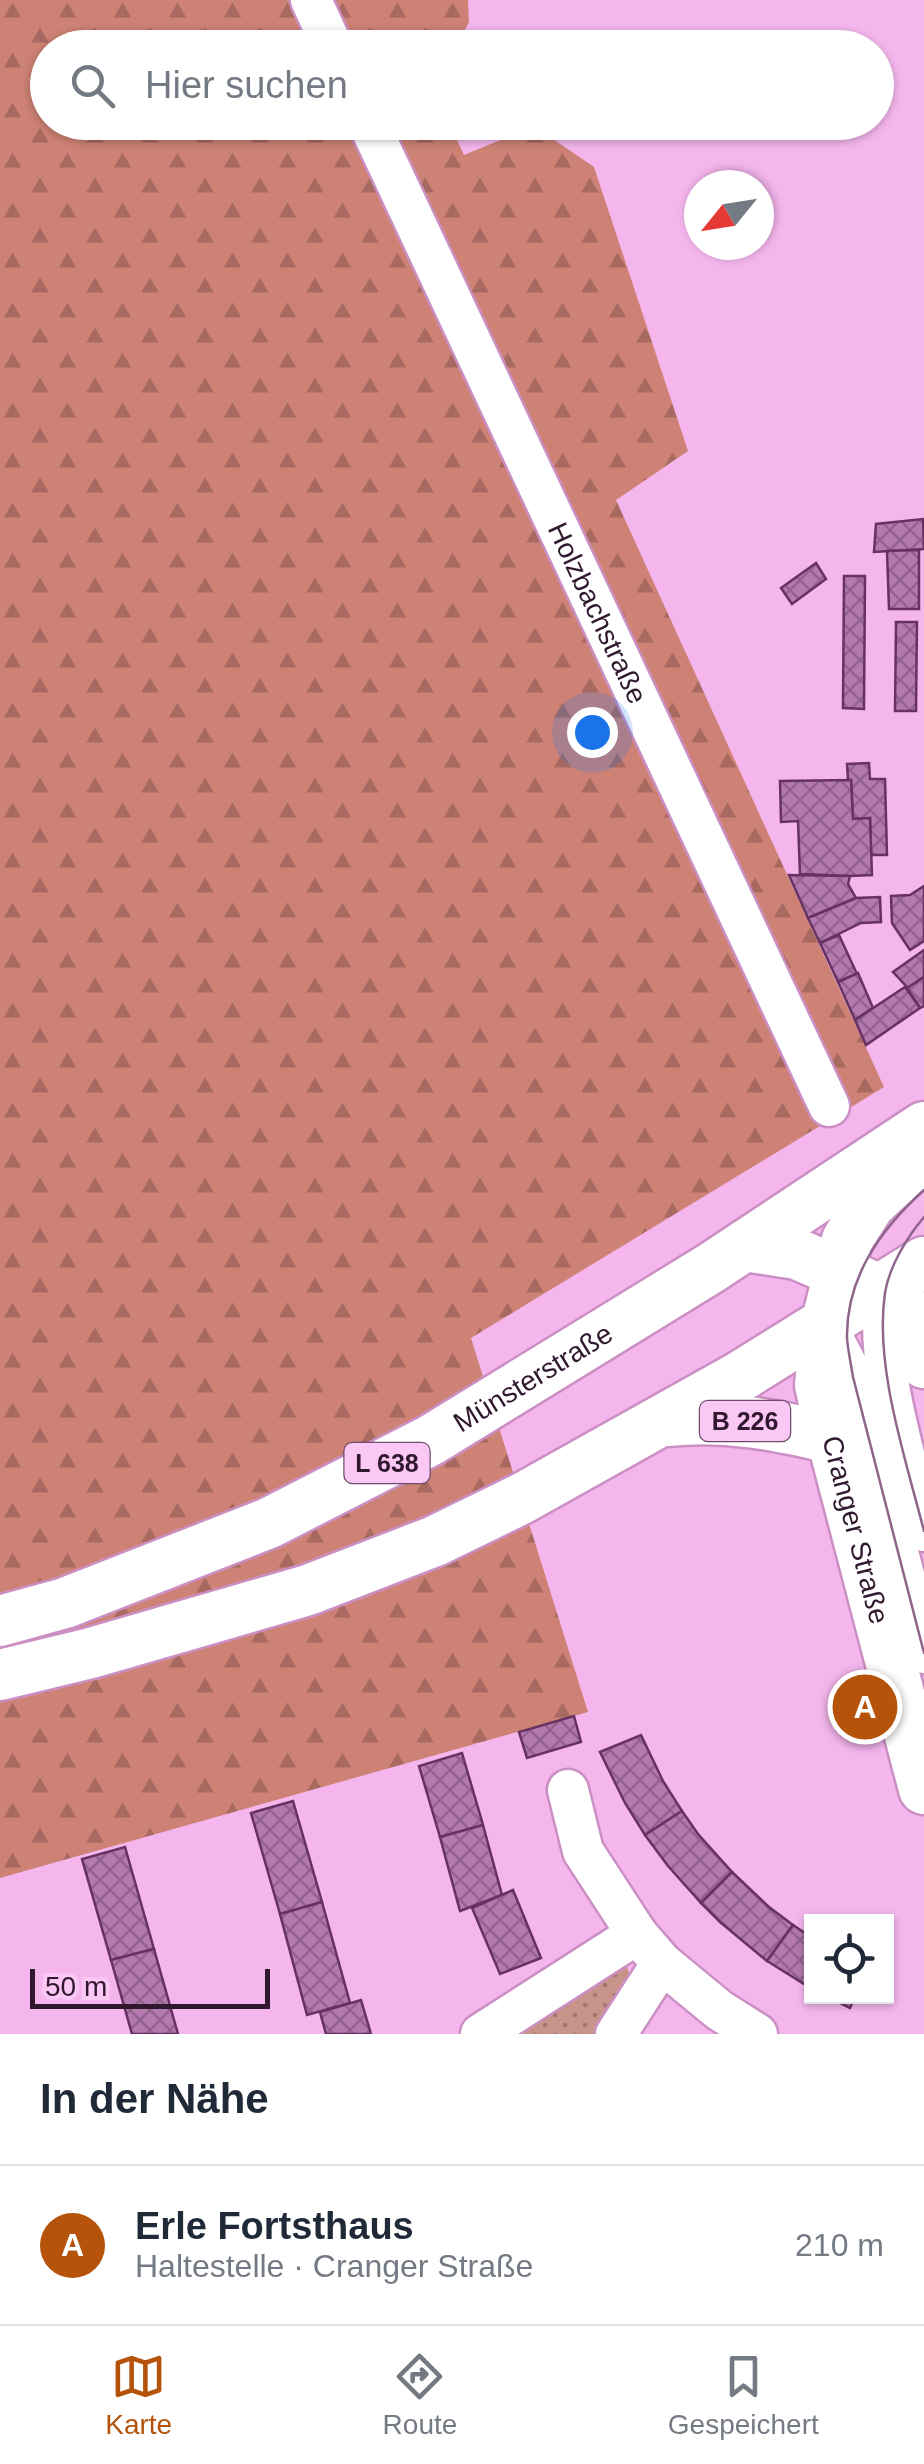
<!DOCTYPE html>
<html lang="de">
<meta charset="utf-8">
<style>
:root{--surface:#fff;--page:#f2f2f3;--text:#1f2937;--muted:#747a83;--line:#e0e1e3;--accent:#b45309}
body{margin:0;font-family:Arial,sans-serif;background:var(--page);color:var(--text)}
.controls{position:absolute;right:30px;bottom:30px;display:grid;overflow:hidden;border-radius:0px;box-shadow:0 2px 8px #0004}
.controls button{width:90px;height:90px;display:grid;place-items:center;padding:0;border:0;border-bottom:2px solid var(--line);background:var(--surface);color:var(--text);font:50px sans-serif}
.compass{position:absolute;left:684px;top:170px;width:90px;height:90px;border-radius:50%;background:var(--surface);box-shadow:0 2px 8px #0004;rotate:240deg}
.scale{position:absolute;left:30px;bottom:25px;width:240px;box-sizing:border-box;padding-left:10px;border:5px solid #30182e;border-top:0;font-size:28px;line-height:35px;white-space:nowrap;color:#30182e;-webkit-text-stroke:8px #fbc8f5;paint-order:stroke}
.you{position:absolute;left:592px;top:732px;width:35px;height:35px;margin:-25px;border:8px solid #fff;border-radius:50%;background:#1a73e8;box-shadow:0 0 0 15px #1a73e833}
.badge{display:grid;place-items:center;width:65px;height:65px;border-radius:50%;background:var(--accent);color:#fff;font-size:32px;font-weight:700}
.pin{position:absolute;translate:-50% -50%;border:5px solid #fff;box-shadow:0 2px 10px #0006}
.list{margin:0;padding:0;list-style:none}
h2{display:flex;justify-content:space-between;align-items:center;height:130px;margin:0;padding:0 40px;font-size:42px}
h2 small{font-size:32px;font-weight:400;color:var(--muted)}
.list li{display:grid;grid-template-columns:65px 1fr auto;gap:30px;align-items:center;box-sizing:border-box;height:160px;padding:0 40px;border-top:2px solid var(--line)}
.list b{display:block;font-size:38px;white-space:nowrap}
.list p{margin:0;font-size:32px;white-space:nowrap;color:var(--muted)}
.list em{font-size:32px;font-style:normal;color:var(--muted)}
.icon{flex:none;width:55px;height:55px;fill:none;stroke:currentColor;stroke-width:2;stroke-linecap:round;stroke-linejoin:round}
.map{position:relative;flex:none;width:924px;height:2034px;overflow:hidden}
.search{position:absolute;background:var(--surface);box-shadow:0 2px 8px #0004;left:30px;right:30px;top:30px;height:110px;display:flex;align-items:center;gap:25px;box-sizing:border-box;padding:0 35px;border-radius:55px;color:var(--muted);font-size:38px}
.sheet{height:290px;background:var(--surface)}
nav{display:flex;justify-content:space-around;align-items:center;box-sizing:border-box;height:140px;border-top:2px solid var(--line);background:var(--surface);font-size:28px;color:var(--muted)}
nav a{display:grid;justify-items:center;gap:5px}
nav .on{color:var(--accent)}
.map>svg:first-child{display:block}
.forest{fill:url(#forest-firs)}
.park{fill:url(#park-dots)}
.building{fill:url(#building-cross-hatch);stroke:#673263;stroke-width:2.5}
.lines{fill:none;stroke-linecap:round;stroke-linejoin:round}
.minor-casing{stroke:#cb8fc4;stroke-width:45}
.major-casing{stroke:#cb8fc4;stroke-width:55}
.minor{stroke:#fff;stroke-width:40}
.major{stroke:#fff;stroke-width:50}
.tram{stroke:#90658c;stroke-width:2.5}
.labels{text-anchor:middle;stroke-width:9;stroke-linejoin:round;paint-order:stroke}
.shield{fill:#fbc8f5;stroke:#6d4d6a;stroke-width:2.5}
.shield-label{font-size:25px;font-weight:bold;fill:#30182e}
.street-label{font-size:28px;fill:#30182e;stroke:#fbc8f5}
</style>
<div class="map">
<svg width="924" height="2034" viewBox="0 0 924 2034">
<defs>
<pattern id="forest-firs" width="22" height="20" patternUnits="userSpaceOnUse" patternTransform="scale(2.5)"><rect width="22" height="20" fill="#ce8275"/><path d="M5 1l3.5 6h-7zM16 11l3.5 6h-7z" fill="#a86960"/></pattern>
<pattern id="park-dots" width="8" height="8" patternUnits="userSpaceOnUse" patternTransform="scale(2.5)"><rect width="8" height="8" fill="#c8948a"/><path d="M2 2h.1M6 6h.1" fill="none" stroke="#a37871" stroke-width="1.8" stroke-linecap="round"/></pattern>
<pattern id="building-cross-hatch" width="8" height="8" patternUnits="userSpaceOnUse" patternTransform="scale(2.5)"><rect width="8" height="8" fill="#b479ae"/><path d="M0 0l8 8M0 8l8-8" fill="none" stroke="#93628e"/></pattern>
</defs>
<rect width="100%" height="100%" fill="#f5b6ee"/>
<!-- forest -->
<path class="forest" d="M 0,0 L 468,0 L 469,22 L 456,47 L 48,48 L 48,122 L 449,123 L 464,155 L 534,126 L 594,167 L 688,451 L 616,500 L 884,1087 L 471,1338 L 588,1712 L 0,1878 Z"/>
<!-- park -->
<path class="park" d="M 620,1964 L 627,1967 L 630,1976 L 598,2034 L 502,2034 Z"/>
<!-- building -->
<g class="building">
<path d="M 923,519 L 924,549 L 874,552 L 876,524 Z"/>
<path d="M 919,550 L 919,609 L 889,609 L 887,551 Z"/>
<path d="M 816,563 L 826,579 L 792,604 L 781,588 Z"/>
<path d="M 844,576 L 865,576 L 864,709 L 843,708 Z"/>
<path d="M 896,622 L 917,622 L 916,711 L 895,711 Z"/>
<path d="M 869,763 L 870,779 L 885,779 L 887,855 L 871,855 L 870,818 L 853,819 L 851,780 L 848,780 L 847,764 Z"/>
<path d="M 851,780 L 853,819 L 870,818 L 872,875 L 850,876 L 800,874 L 798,821 L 781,822 L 780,781 Z"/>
<path d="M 789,875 L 850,876 L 848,884 L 856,898 L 808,918 Z"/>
<path d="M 924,886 L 924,941 L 910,950 L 892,923 L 891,896 L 910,895 Z"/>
<path d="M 880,897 L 881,922 L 861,923 L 820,943 L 808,918 L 856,898 Z"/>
<path d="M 839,935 L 857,974 L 838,982 L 820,943 Z"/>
<path d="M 924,950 L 924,977 L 908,988 L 893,972 Z"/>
<path d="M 858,973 L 873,1008 L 855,1020 L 838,982 Z"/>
<path d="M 924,977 L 924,1006 L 920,1008 L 907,988 Z"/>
<path d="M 905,987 L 920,1008 L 866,1045 L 855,1020 Z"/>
<path d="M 574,1716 L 581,1742 L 527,1758 L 519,1732 Z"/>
<path d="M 641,1735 L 663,1781 L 682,1811 L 645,1835 L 625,1803 L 600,1752 Z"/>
<path d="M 462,1753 L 483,1825 L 440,1837 L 419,1766 Z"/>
<path d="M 293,1801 L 322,1902 L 280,1914 L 251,1813 Z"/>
<path d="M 682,1811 L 698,1834 L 732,1872 L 701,1903 L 668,1866 L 645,1835 Z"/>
<path d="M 483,1825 L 502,1895 L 460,1911 L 440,1837 Z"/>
<path d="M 125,1847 L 154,1949 L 111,1960 L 82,1859 Z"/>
<path d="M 732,1872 L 769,1907 L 793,1925 L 767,1961 L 720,1922 L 701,1903 Z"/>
<path d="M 513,1890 L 541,1958 L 500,1974 L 472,1908 Z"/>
<path d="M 322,1902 L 350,2003 L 307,2015 L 280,1914 Z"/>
<path d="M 793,1925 L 812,1938 L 812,1989 L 767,1961 Z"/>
<path d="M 154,1949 L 178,2034 L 132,2034 L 111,1960 Z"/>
<path d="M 826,1996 L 855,1996 L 850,2008 Z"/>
<path d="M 361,2000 L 371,2034 L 326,2034 L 320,2012 Z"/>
</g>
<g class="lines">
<!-- minor casing -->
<g class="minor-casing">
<g id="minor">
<path d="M 311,0 L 333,48"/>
<path id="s1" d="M 368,122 L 829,1106"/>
<path d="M 887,1285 C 871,1353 907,1462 924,1531"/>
<path d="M 826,1325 L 853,1377 L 924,1653"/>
<path d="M 568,1790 L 583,1851 L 637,1934 L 662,1963 L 719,2010 L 757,2034"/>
<path d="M 481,2034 L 637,1934"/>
<path d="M 616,2034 L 662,1963"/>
</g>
</g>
<!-- major casing -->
<g class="major-casing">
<g id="major">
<path id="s2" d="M 916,1162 L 870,1204 L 847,1240 L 826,1325 L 820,1385 L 832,1438 L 924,1789"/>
<path d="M 745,1246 L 797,1254 L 885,1292 L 905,1309 L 924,1363"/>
<path d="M 669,1421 C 727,1415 775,1425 832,1438"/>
<path id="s3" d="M 0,1621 L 65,1603 L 269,1523 L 431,1440 L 711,1268 L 924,1127"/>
<path d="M 0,1675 L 91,1653 L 308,1590 L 435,1541 L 521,1499 L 741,1376 L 924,1262"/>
</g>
</g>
<!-- minor -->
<use href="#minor" class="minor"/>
<!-- major -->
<use href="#major" class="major"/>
<!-- tram -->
<g class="tram">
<path d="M 924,1190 C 881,1229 846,1277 847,1338 C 848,1351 851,1364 853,1377 L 924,1653"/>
<path d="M 924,1217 C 907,1237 889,1267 885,1293 C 874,1366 906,1460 924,1531"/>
</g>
</g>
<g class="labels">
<!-- shield labels -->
<g class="shield">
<rect x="700" y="1401" width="90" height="40" rx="8"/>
<rect x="344.5" y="1443" width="85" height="40" rx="8"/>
</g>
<g class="shield-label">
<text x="745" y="1430">B 226</text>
<text x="387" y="1472">L 638</text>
</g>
<!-- street labels -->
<g class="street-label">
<text dy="10" stroke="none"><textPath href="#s1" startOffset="542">Holzbachstraße</textPath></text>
<text dy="10" stroke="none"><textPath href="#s3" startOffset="588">Münsterstraße</textPath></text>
<text dy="10" stroke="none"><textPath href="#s2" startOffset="402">Cranger Straße</textPath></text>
</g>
</g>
</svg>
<div class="controls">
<button><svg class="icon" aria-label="locate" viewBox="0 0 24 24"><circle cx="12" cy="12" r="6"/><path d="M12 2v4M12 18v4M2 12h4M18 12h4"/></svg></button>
</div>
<svg class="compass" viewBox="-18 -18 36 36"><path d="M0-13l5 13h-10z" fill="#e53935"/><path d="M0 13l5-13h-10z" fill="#747a83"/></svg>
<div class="scale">50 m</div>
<div class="you"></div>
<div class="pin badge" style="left:865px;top:1707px">A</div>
<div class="search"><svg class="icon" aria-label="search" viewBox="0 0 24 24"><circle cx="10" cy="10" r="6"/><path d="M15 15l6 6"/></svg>Hier suchen</div>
</div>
<section class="sheet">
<h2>In der Nähe<small></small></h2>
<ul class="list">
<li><span class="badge">A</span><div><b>Erle Fortsthaus</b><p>Haltestelle · Cranger Straße</p></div><em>210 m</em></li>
</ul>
</section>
<nav>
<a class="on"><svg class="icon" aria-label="map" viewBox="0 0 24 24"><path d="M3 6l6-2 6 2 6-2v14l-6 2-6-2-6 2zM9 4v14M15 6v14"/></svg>Karte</a>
<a><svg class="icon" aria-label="directions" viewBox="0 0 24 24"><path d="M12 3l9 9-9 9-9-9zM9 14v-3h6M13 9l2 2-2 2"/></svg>Route</a>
<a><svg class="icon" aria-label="saved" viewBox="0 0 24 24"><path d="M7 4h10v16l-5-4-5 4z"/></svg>Gespeichert</a>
</nav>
